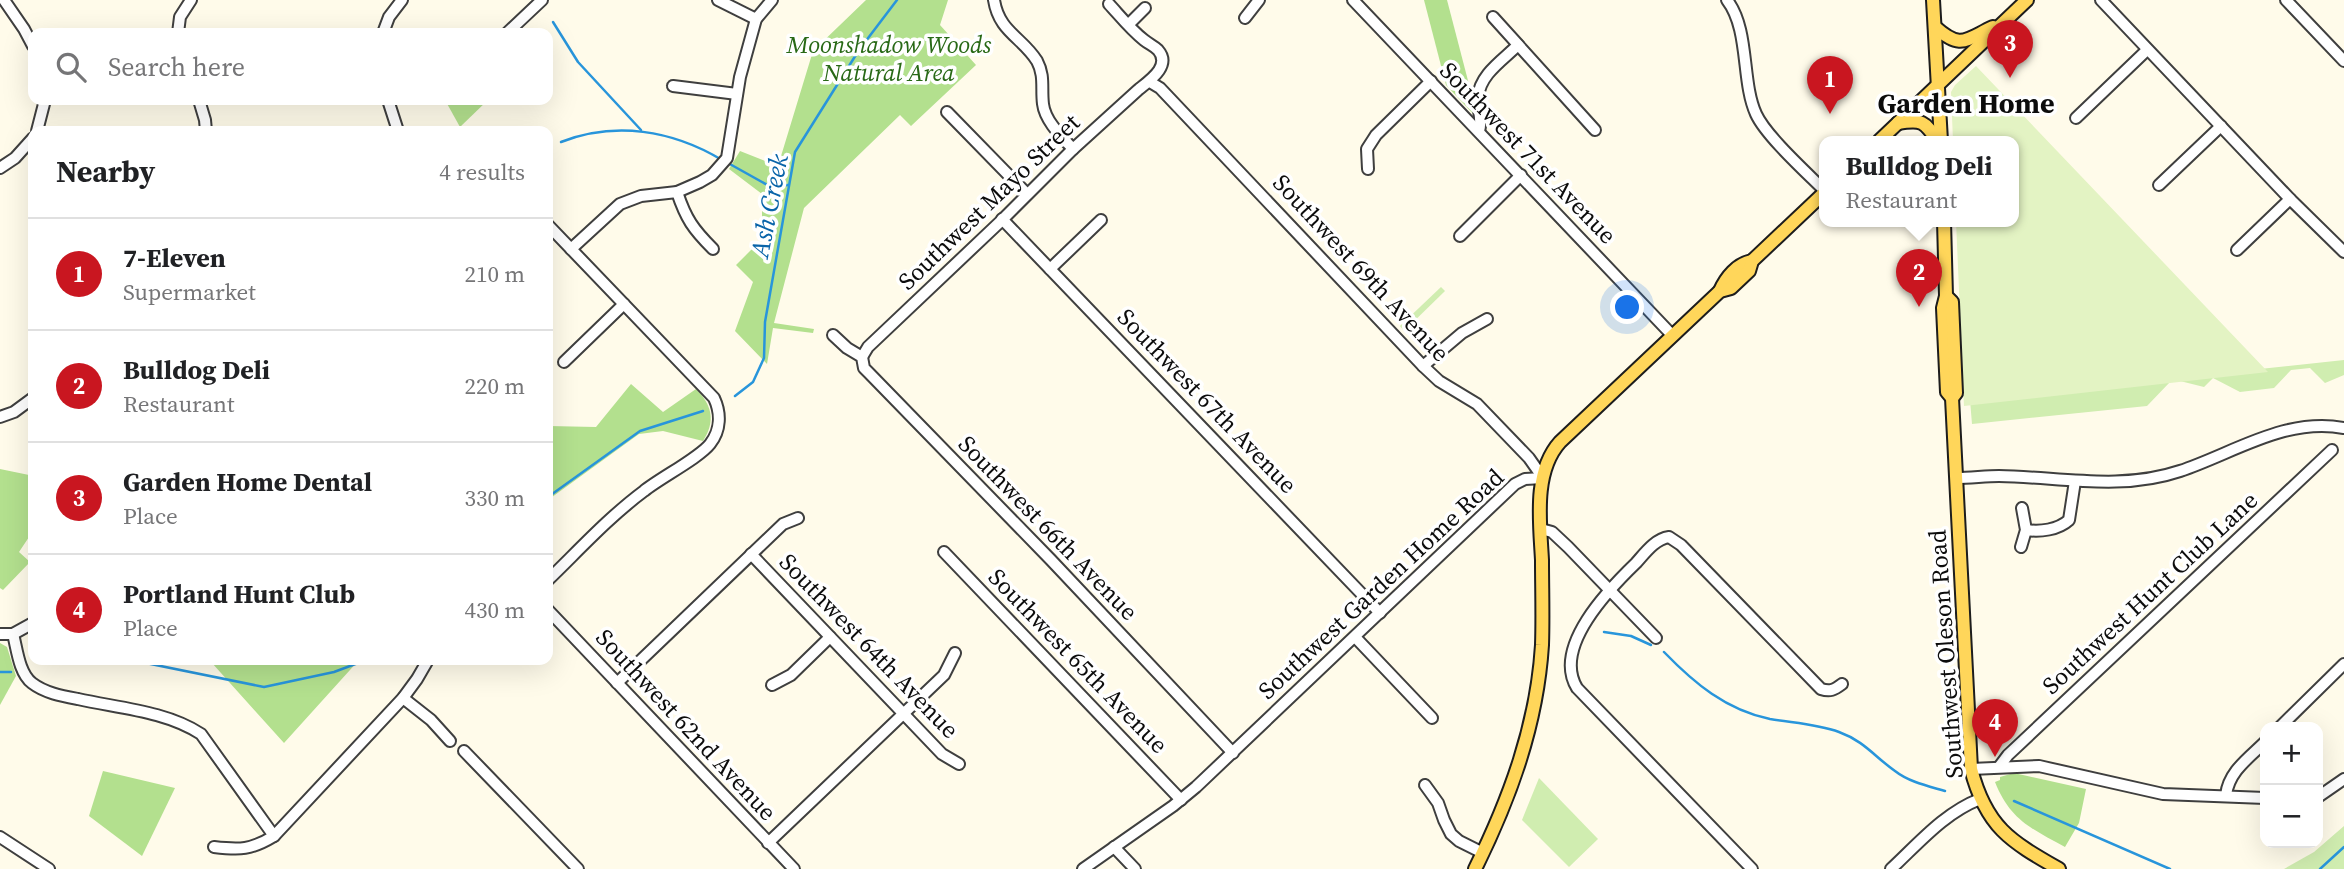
<!DOCTYPE html>
<meta charset="utf-8">
<style>
:root{--surface:#fff;--page:#f6f6f6;--text:#202124;--muted:#757577;--line:#e0e0e0;--accent:#c91620}
body{margin:0;font-family:"Source Serif 4",serif;background:var(--page);color:var(--text)}
.controls{position:absolute;right:21px;bottom:21px;display:grid;overflow:hidden;border-radius:14px;box-shadow:0 7px 28px #0002}
.controls button{width:63px;height:63px;display:grid;place-items:center;padding:0;border:0;border-bottom:2px solid var(--line);background:var(--surface);color:var(--text);font:35px sans-serif}
.you{position:absolute;left:1628px;top:308px;width:24px;height:24px;margin:-18px;border:5px solid #fff;border-radius:50%;background:#1a73e8;box-shadow:0 0 0 10px #1a73e833}
.badge{display:grid;place-items:center;width:46px;height:46px;border-radius:50%;background:var(--accent);color:#fff;font-size:23px;font-weight:700}
.pin{position:absolute;translate:-50% -58px;filter:drop-shadow(0 2px 4px #0008)}
.pin::after{content:'';position:absolute;top:37px;width:24px;height:21px;background:inherit;clip-path:polygon(0 0,100% 0,50% 100%)}
.popup{position:absolute;left:1819px;top:136px;width:200px;height:91px;box-sizing:border-box;display:grid;place-content:center;border-radius:14px;background:var(--surface);filter:drop-shadow(0 2px 5px #0005);font-size:23px;white-space:nowrap;color:var(--muted)}
.popup b{font-size:26px;color:var(--text)}
.popup::after{content:'';position:absolute;left:50%;top:100%;margin-left:-14px;border:14px solid transparent;border-top-color:var(--surface)}
.list{margin:0;padding:0;list-style:none}
h2{display:flex;justify-content:space-between;align-items:center;height:91px;margin:0;padding:0 28px;font-size:30px}
h2 small{font-size:23px;font-weight:400;color:var(--muted)}
.list li{display:grid;grid-template-columns:46px 1fr auto;gap:21px;align-items:center;box-sizing:border-box;height:112px;padding:0 28px;border-top:2px solid var(--line)}
.list b{display:block;font-size:26px;white-space:nowrap}
.list p{margin:0;font-size:23px;white-space:nowrap;color:var(--muted)}
.list em{font-size:23px;font-style:normal;color:var(--muted)}
.icon{flex:none;width:38px;height:38px;fill:none;stroke:currentColor;stroke-width:2;stroke-linecap:round;stroke-linejoin:round}
.map{position:relative;flex:none;width:2344px;height:869px;overflow:hidden}
.search{position:absolute;background:var(--surface);box-shadow:0 7px 28px #0002;left:28px;top:28px;width:525px;height:77px;display:flex;align-items:center;gap:18px;box-sizing:border-box;padding:0 24px;border-radius:14px;color:var(--muted);font-size:26px}
.panel{position:absolute;background:var(--surface);box-shadow:0 7px 28px #0002;left:28px;top:126px;width:525px;height:539px;border-radius:14px}
.map>svg:first-child{display:block}
.green{fill:#d0edb0}
.forest{fill:#b3e08e}
.pitch{fill:#e3f3c3}
.lines{fill:none;stroke-linecap:round;stroke-linejoin:round}
.stream{stroke:#2895db;stroke-width:2.5}
.minor-casing{stroke:#3f3f3f;stroke-width:14}
.major-casing{stroke:#1d1d1d;stroke-width:16}
.minor{stroke:#fff;stroke-width:10}
.major{stroke:#ffd65a;stroke-width:12}
.labels{text-anchor:middle;stroke-width:7;stroke-linejoin:round;paint-order:stroke}
.park-label{font-size:24px;font-style:italic;fill:#286916;stroke:#fff}
.street-label{font-size:24px;fill:#0c0c0c;stroke:#fff}
.water-label{font-size:26px;font-style:italic;fill:#0964a9;stroke:#fff}
.quarter-label{font-size:28px;font-weight:bold;fill:#0c0c0c;stroke:#fff}
</style>
<div class="map">
<svg width="2344" height="869" viewBox="0 0 2344 869">
<rect width="100%" height="100%" fill="#fffbea"/>
<!-- green -->
<g class="green">
<path d="M 1441,287 L 1445,291 L 1404,331 L 1400,326 Z"/>
<path d="M 2344,360 L 2344,375 L 2325,383 L 2310,368 L 2291,370 L 2274,388 L 2240,392 L 2213,378 L 2204,387 L 2180,381 L 2170,382 L 2147,406 L 1972,424 L 1970,400 Z"/>
<path d="M 1539,778 L 1598,839 L 1569,867 L 1522,820 Z"/>
<path d="M 2344,826 L 2344,869 L 2284,869 L 2314,852 Z"/>
</g>
<!-- forest -->
<g class="forest">
<path d="M 866,0 L 948,0 L 940,25 L 976,65 L 911,126 L 900,115 L 804,208 L 774,323 L 814,329 L 813,333 L 773,328 L 767,364 L 735,331 L 753,282 L 736,265 L 762,239 L 762,194 L 729,169 L 740,151 L 778,166 L 813,51 Z"/>
<path d="M 1424,0 L 1447,0 L 1478,119 L 1446,85 Z"/>
<path d="M 445,100 L 488,100 L 460,127 Z"/>
<path d="M 631,384 L 663,412 L 696,389 C 712,405 716,421 703,441 L 663,431 L 639,434 L 548,500 L 548,426 L 596,427 Z"/>
<path d="M 33,468 L 33,531 L 19,552 L 30,562 L 3,590 L 0,588 L 0,469 L 29,475 Z"/>
<path d="M 0,643 L 7,647 L 16,676 L 0,705 Z"/>
<path d="M 197,660 L 359,660 L 284,743 L 212,663 Z"/>
<path d="M 103,771 L 175,788 L 142,856 L 89,816 Z"/>
<path d="M 2014,773 L 2086,789 L 2079,823 L 2065,847 C 2032,829 2010,820 1995,782 L 2000,780 L 2000,777 Z"/>
</g>
<!-- pitch -->
<path class="pitch" d="M 1976,66 L 2268,372 L 1964,406 L 1956,221 L 2014,221 L 2014,141 L 1953,141 L 1951,92 L 1955,85 Z"/>
<g class="lines">
<!-- stream -->
<g class="stream">
<path d="M 553,22 L 578,62 L 641,130"/>
<path d="M 561,142 C 615,121 672,130 722,160"/>
<path d="M 728,163 L 771,187 L 788,185"/>
<path d="M 735,396 L 753,382 L 764,358 L 765,322 L 795,152 L 859,50 L 897,0"/>
<path d="M 548,497 L 640,431 L 703,411"/>
<path d="M 1604,632 L 1631,636 L 1651,645"/>
<path d="M 1664,652 C 1694,683 1726,710 1770,719 C 1793,723 1817,724 1839,732 C 1864,741 1875,757 1895,771 C 1909,782 1928,786 1945,791"/>
<path d="M 45,660 L 47,660"/>
<path d="M 131,660 L 264,687 L 334,672 L 366,660"/>
<path d="M 0,672 L 11,672"/>
<path d="M 2014,801 L 2170,869"/>
<path d="M 2320,869 L 2344,847"/>
</g>
<!-- minor casing -->
<g class="minor-casing">
<g id="minor">
<path d="M 4,0 L 24,29 L 33,46"/>
<path d="M 718,0 L 756,19"/>
<path d="M 994,0 C 999,32 1022,37 1037,61 C 1045,76 1041,88 1043,104 C 1045,121 1062,137 1073,149"/>
<path d="M 1353,0 L 1672,335"/>
<path d="M 1727,0 C 1750,30 1741,81 1756,114 C 1766,136 1807,173 1825,191"/>
<path d="M 2101,0 L 2290,199 L 2344,252"/>
<path d="M 2286,0 L 2344,61"/>
<path d="M 1493,17 L 1595,130"/>
<path d="M 1245,18 L 1259,0"/>
<path d="M 1129,24 L 1145,8"/>
<path d="M 178,33 L 180,17 L 191,0"/>
<path d="M 383,33 L 389,17 L 402,0"/>
<path d="M 507,33 L 542,0"/>
<path d="M 1150,82 L 1160,88 L 1423,366 L 1439,381 L 1477,404 L 1529,458 L 1543,478"/>
<path d="M 673,86 L 737,94"/>
<path d="M 199,100 L 205,120 L 206,131"/>
<path d="M 388,100 L 398,131"/>
<path d="M 947,112 L 1027,194"/>
<path d="M 2076,118 L 2147,50"/>
<path d="M 37,131 L 45,100"/>
<path d="M 1479,131 C 1483,119 1477,109 1478,97 C 1480,74 1503,60 1518,45"/>
<path d="M 0,168 L 15,158 L 33,138"/>
<path d="M 1368,169 L 1367,149 L 1376,135 L 1431,81"/>
<path d="M 2159,185 L 2221,126"/>
<path d="M 677,192 C 686,219 693,229 713,249"/>
<path d="M 1002,219 L 1380,613"/>
<path d="M 548,225 L 714,398 C 721,413 721,430 710,444 C 699,458 660,478 644,491 C 609,517 579,550 548,580"/>
<path d="M 1460,236 L 1521,175"/>
<path d="M 571,249 L 620,204 L 641,196 L 677,192 L 700,182 L 712,175 L 727,158 L 740,77 L 756,19 L 772,0"/>
<path d="M 2237,250 L 2290,199"/>
<path d="M 1050,269 L 1101,220"/>
<path d="M 833,335 L 847,348 L 862,357 L 864,368 L 869,373 L 1051,560 L 1233,753"/>
<path d="M 862,357 L 868,347 L 1001,221 L 1073,149 L 1138,90 C 1149,81 1172,66 1158,50 C 1154,46 1149,44 1144,40 C 1131,30 1120,16 1109,4"/>
<path d="M 564,362 L 624,304"/>
<path d="M 1423,366 L 1462,333 L 1487,319"/>
<path d="M 0,417 L 14,412 L 33,398"/>
<path d="M 1956,478 C 1971,478 1985,476 1999,476 C 2060,477 2121,491 2180,471 C 2234,453 2285,417 2344,428"/>
<path d="M 1541,529 L 1552,532 L 1568,547 L 1656,638"/>
<path d="M 2026,530 C 2040,532 2058,530 2069,520 L 2075,481"/>
<path d="M 2021,547 L 2026,530 L 2022,508"/>
<path d="M 944,552 L 1181,800"/>
<path d="M 751,554 L 942,754 L 959,764"/>
<path d="M 548,610 L 794,869"/>
<path d="M 0,634 L 13,634 L 33,623"/>
<path d="M 13,634 C 17,649 19,673 32,683 C 45,693 62,696 78,699 C 118,708 166,711 201,734 L 274,836"/>
<path d="M 1355,637 L 1432,718"/>
<path d="M 617,683 L 783,524 L 798,518"/>
<path d="M 772,685 L 791,675 L 830,637"/>
<path d="M 403,698 L 431,720 L 450,741"/>
<path d="M 2280,727 L 2344,664"/>
<path d="M 464,751 L 578,869"/>
<path d="M 1999,767 L 2008,755 L 2332,450"/>
<path d="M 1971,769 L 2039,766 L 2163,794 L 2265,798"/>
<path d="M 1425,785 L 1438,803 L 1444,820 L 1451,834 L 1459,841 L 1483,853"/>
<path d="M 2226,795 C 2229,771 2249,758 2265,742"/>
<path d="M 2318,797 L 2344,779"/>
<path d="M 0,837 L 49,869"/>
<path d="M 768,843 L 944,675 L 955,653"/>
<path d="M 214,847 C 240,850 251,850 274,836 L 403,698 L 417,679 L 428,660"/>
<path d="M 1114,847 L 1135,869"/>
<path d="M 1083,869 L 1173,806 L 1196,787 L 1515,484 L 1525,479 L 1543,478"/>
<path d="M 1752,869 L 1577,688 C 1552,647 1609,589 1636,563 C 1645,553 1655,539 1669,537 L 1681,545 L 1821,689 C 1830,692 1834,690 1842,684"/>
<path d="M 1891,869 C 1919,843 1944,813 1980,799"/>
</g>
</g>
<!-- major casing -->
<g class="major-casing">
<g id="major">
<path d="M 1933,0 L 1941,141"/>
<path d="M 1935,27 C 1961,50 1965,40 1993,27"/>
<path d="M 1898,123 C 1922,119 1924,121 1938,141"/>
<path d="M 1879,141 L 2027,0"/>
<path d="M 1944,221 L 1946,296 L 1943,308 L 1947,392 L 1952,398 L 1971,769 C 1986,827 2010,841 2059,869"/>
<path d="M 1720,291 C 1726,277 1737,264 1752,261"/>
<path d="M 1946,296 L 1952,302 L 1956,393 L 1952,398"/>
<path d="M 1475,869 C 1510,798 1537,725 1542,645 C 1543,617 1542,588 1542,560 C 1540,522 1533,472 1560,442 L 1720,291 L 1731,288 L 1749,271 L 1752,261 L 1825,192"/>
</g>
</g>
<!-- minor -->
<use href="#minor" class="minor"/>
<!-- major -->
<use href="#major" class="major"/>
</g>
<g class="labels">
<!-- park labels -->
<g class="park-label">
<text x="889" y="53">Moonshadow Woods<tspan x="889" dy="28">Natural Area</tspan></text>
</g>
<!-- street labels -->
<g class="street-label">
<text transform="translate(1528 153) rotate(46)" y="8">Southwest 71st Avenue</text>
<text transform="translate(989 202) rotate(-44)" y="8">Southwest Mayo Street</text>
<text transform="translate(1361 268) rotate(47)" y="8">Southwest 69th Avenue</text>
<text transform="translate(1207 401) rotate(46)" y="8">Southwest 67th Avenue</text>
<text transform="translate(1048 528) rotate(46)" y="8">Southwest 66th Avenue</text>
<text transform="translate(1381 584) rotate(-43)" y="8">Southwest Garden Home Road</text>
<text transform="translate(2150 593) rotate(-43)" y="8">Southwest Hunt Club Lane</text>
<text transform="translate(869 646) rotate(46)" y="8">Southwest 64th Avenue</text>
<text transform="translate(1946 654) rotate(-94)" y="8">Southwest Oleson Road</text>
<text transform="translate(1078 661) rotate(46)" y="8">Southwest 65th Avenue</text>
<text transform="translate(686 725) rotate(47)" y="8">Southwest 62nd Avenue</text>
</g>
<!-- water labels -->
<g class="water-label">
<text transform="translate(769 206) rotate(-79)" y="9">Ash Creek</text>
</g>
<!-- quarter labels -->
<g class="quarter-label">
<text x="1966" y="113">Garden Home</text>
</g>
</g>
</svg>
<div class="controls">
<button>+</button>
<button>−</button>
</div>
<div class="you"></div>
<div class="pin badge" style="left:1830px;top:114px">1</div>
<div class="pin badge" style="left:1919px;top:307px">2</div>
<div class="popup"><b>Bulldog Deli</b>Restaurant</div>
<div class="pin badge" style="left:2010px;top:78px">3</div>
<div class="pin badge" style="left:1995px;top:757px">4</div>
<div class="search"><svg class="icon" aria-label="search" viewBox="0 0 24 24"><circle cx="10" cy="10" r="6"/><path d="M15 15l6 6"/></svg>Search here</div>
<section class="panel">
<h2>Nearby<small>4 results</small></h2>
<ul class="list">
<li><span class="badge">1</span><div><b>7-Eleven</b><p>Supermarket</p></div><em>210 m</em></li>
<li><span class="badge">2</span><div><b>Bulldog Deli</b><p>Restaurant</p></div><em>220 m</em></li>
<li><span class="badge">3</span><div><b>Garden Home Dental</b><p>Place</p></div><em>330 m</em></li>
<li><span class="badge">4</span><div><b>Portland Hunt Club</b><p>Place</p></div><em>430 m</em></li>
</ul>
</section>
</div>
